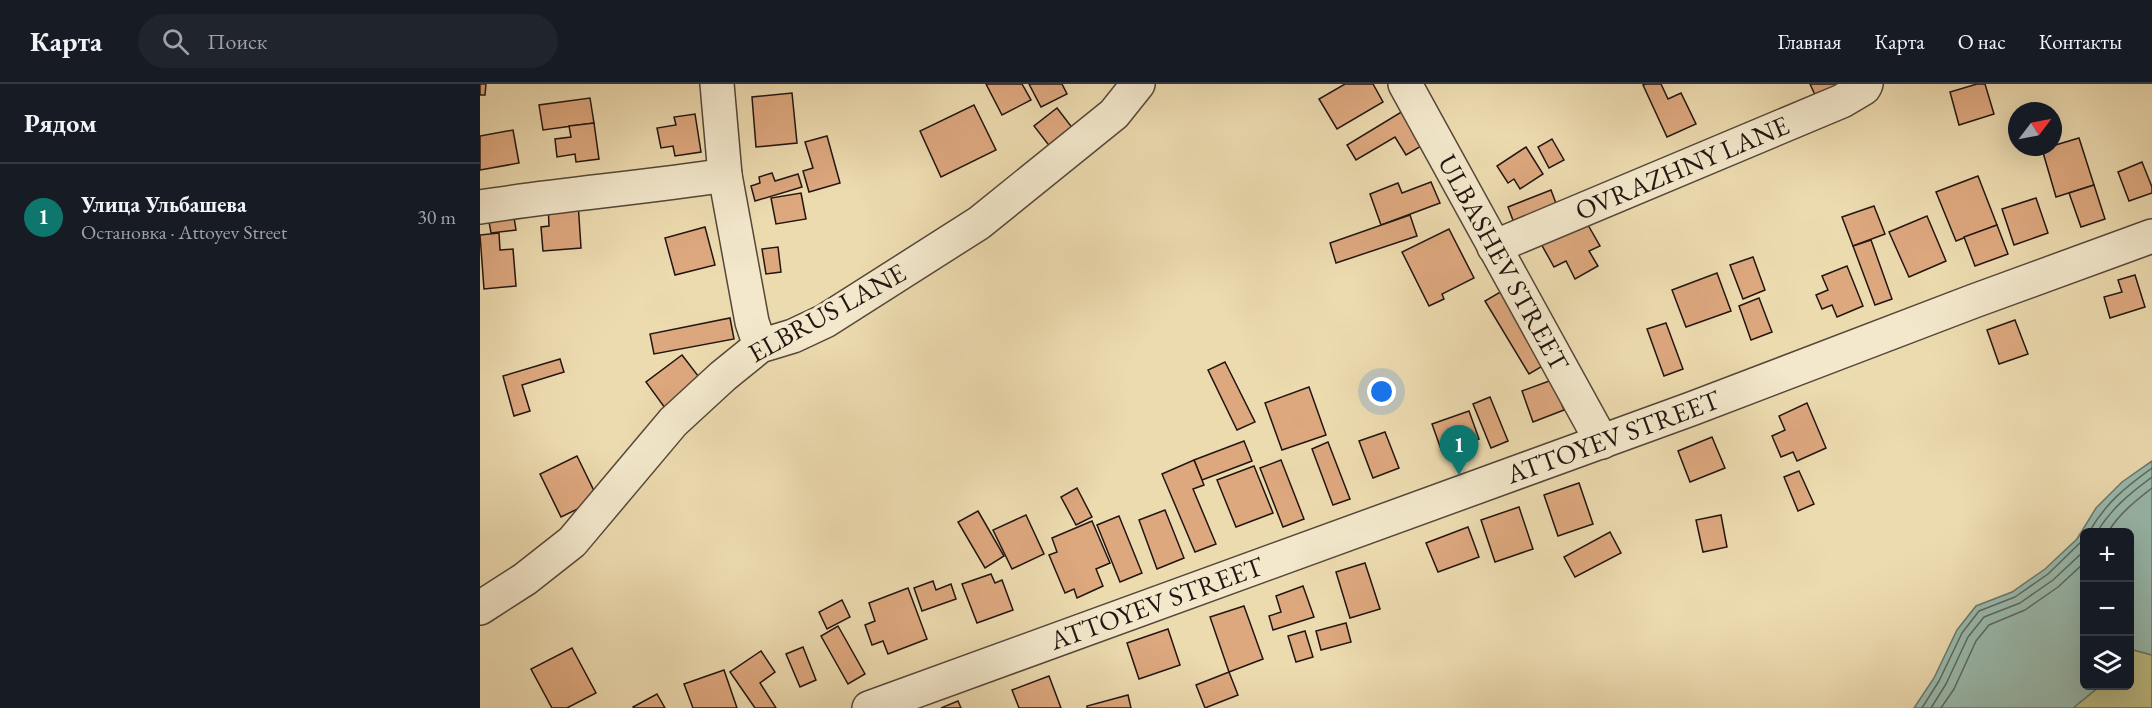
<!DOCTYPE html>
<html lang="ru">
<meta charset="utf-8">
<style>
:root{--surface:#171b24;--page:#20242c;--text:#f1f3f6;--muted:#9ea1a6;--line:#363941;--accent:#0f766e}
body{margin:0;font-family:"EB Garamond",serif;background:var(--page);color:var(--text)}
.controls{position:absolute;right:18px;bottom:18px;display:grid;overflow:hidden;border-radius:9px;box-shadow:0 6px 24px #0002}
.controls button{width:54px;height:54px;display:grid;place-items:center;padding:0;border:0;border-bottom:2px solid var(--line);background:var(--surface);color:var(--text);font:30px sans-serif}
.compass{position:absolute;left:1528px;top:18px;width:54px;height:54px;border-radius:50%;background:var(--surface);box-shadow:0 6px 24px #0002;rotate:58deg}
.you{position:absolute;left:902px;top:308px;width:21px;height:21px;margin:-15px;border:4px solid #fff;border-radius:50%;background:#1a73e8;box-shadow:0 0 0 9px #1a73e833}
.badge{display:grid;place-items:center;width:39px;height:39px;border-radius:50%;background:var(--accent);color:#fff;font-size:20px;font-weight:700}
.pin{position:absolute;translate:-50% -50px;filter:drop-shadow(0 2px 3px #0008)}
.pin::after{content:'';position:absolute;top:32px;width:21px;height:18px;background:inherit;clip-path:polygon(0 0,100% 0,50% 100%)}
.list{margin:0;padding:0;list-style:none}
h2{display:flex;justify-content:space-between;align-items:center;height:78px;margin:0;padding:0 24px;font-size:26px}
h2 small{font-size:20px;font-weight:400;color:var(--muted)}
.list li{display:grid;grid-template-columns:39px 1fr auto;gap:18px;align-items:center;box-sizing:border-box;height:108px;padding:0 24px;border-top:2px solid var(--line)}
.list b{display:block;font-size:22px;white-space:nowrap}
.list p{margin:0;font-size:20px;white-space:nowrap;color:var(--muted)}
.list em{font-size:20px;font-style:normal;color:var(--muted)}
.icon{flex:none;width:33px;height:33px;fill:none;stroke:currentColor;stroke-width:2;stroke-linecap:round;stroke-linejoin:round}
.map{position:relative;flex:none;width:1672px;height:624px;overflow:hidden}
header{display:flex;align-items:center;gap:36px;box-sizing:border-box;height:84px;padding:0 30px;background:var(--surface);border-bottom:2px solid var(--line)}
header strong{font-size:28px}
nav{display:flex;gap:33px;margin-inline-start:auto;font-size:21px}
.search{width:420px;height:54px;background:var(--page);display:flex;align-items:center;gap:15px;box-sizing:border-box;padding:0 21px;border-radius:33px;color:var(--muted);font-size:22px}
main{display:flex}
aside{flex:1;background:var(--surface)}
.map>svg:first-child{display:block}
.green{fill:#bfbe86;stroke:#706a4c;stroke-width:1.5}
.water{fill:#99bbaf;stroke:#697970;stroke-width:1.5}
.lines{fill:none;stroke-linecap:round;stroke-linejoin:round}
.shore{stroke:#5e6860;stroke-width:1.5}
.building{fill:#dea87f;stroke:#221611;stroke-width:1.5}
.minor-casing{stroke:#554739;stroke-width:36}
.minor{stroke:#f3e8cc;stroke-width:33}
.labels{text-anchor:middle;stroke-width:6;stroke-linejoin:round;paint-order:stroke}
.street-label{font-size:27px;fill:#221611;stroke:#f3e8cc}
</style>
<header>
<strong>Карта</strong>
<div class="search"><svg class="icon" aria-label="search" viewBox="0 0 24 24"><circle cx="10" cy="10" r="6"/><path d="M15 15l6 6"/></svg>Поиск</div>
<nav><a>Главная</a><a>Карта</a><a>О нас</a><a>Контакты</a></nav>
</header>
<main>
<aside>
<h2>Рядом<small></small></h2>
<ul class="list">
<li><span class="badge">1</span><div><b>Улица Ульбашева</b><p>Остановка · Attoyev Street</p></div><em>30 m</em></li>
</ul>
</aside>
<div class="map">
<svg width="1672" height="624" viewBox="0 0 1672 624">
<rect width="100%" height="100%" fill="#eddbb0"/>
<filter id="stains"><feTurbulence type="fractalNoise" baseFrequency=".00333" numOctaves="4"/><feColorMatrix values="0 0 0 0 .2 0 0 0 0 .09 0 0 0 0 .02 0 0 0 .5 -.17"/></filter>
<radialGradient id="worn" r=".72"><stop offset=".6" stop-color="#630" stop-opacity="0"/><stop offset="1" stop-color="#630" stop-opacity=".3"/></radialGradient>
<!-- green -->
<path class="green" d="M 1650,565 L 1672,571 L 1672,624 L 1593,624 L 1620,602 L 1650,602 Z"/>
<!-- water -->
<path class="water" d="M 1672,377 L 1672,571 L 1650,565 L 1650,448 L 1604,448 L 1604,602 L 1620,602 L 1593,624 L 1434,624 L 1454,594 L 1477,546 L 1496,522 L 1532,508 L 1565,485 L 1597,455 L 1616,424 L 1642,398 Z"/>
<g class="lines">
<!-- shore -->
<g class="shore">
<path d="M 1609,448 C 1626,419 1644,404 1672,384"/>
<path d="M 1617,448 C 1631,425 1650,409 1672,393"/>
<path d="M 1628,448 C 1639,430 1655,417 1672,404"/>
<path d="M 1442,624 L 1459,597 L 1482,549 L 1499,527 L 1535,513 L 1568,490 L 1604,455"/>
<path d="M 1451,624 L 1466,600 L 1488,553 L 1504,533 L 1540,519 L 1573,496 L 1604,467"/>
<path d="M 1461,624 L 1474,605 L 1496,557 L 1509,541 L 1545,526 L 1578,503 L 1604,479"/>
</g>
</g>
<!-- building -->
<g class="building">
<path d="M 0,0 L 6,0 L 5,11 L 0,11 Z"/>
<path d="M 506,0 L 542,0 L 551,16 L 522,31 Z"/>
<path d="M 549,0 L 582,0 L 587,10 L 561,23 Z"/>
<path d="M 865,0 L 893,0 L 903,18 L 857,45 L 839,15 Z"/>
<path d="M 1166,0 L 1181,0 L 1188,15 L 1201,9 L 1216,40 L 1187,53 L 1163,1 Z"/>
<path d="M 1330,0 L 1365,0 L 1336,13 Z"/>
<path d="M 1497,0 L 1505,0 L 1514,30 L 1479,41 L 1470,8 Z"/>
<path d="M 312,9 L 317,59 L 276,63 L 272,13 Z"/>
<path d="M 110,14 L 114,39 L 63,46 L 59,21 Z"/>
<path d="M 494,21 L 516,66 L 461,93 L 440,47 Z"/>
<path d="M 577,24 L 594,46 L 571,64 L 554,42 Z"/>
<path d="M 923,27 L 943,61 L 926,71 L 915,53 L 876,76 L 867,61 Z"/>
<path d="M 215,30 L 221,68 L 195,72 L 193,62 L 181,64 L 177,44 L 196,41 L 194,33 Z"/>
<path d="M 114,39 L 119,75 L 96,78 L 95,70 L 77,73 L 75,55 L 91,53 L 89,42 Z"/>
<path d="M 33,46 L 39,79 L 0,86 L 0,52 Z"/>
<path d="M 347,52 L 360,99 L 329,108 L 323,87 L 333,84 L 325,58 Z"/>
<path d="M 1599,54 L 1614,101 L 1576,113 L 1562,65 Z"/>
<path d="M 1072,55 L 1084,76 L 1069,84 L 1058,63 Z"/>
<path d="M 1046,63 L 1063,90 L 1040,105 L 1034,95 L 1028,99 L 1017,82 Z"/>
<path d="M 1662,78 L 1672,103 L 1672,109 L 1649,117 L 1638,88 Z"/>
<path d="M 292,89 L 295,97 L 318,90 L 322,103 L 275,117 L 271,102 L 280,99 L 279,93 Z"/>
<path d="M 1498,92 L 1517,141 L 1476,157 L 1456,108 Z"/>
<path d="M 951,98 L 960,119 L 901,141 L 890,110 L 918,99 L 922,109 Z"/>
<path d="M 1614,101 L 1625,135 L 1601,143 L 1589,109 Z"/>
<path d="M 1071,106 L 1077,122 L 1034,139 L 1028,123 Z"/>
<path d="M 321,109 L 326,135 L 296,140 L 291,114 Z"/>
<path d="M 1556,114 L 1568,149 L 1534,161 L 1522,125 Z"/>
<path d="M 98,118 L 101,164 L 63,167 L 61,143 L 69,142 L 68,120 Z"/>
<path d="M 1394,122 L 1405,150 L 1373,162 L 1362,133 Z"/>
<path d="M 33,127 L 36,146 L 11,149 L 8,132 Z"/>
<path d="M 930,131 L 937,152 L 856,179 L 850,159 Z"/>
<path d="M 1447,132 L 1466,177 L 1429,193 L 1409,148 Z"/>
<path d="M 1104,134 L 1120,162 L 1109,167 L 1118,182 L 1095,195 L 1086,177 L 1074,183 L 1060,158 Z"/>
<path d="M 1517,141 L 1528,170 L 1495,182 L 1484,153 Z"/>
<path d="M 225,143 L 235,181 L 195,191 L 185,154 Z"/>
<path d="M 969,145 L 994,194 L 962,210 L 964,215 L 949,222 L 922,168 Z"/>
<path d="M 19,149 L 20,166 L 33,165 L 36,202 L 4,205 L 0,151 Z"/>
<path d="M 1391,156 L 1412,215 L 1395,221 L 1373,162 Z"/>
<path d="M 298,163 L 301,188 L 286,190 L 282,165 Z"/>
<path d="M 1273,173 L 1285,206 L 1263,215 L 1250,181 Z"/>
<path d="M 1367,182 L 1383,222 L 1357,233 L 1352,221 L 1342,225 L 1336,211 L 1348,206 L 1342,192 Z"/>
<path d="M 1237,189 L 1251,227 L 1206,243 L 1192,206 Z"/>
<path d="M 1655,191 L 1665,223 L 1630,234 L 1624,213 L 1642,208 L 1638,196 Z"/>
<path d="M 1022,207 L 1066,280 L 1049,290 L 1005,217 Z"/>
<path d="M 1279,214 L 1292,248 L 1271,256 L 1259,222 Z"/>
<path d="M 250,234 L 254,255 L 174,270 L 170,250 Z"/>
<path d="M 1535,236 L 1548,270 L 1519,280 L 1507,246 Z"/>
<path d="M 1186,239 L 1203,285 L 1184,292 L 1167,245 Z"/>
<path d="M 202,271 L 222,297 L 185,324 L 166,298 Z"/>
<path d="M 80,275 L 84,288 L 42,301 L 50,327 L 34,332 L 23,292 Z"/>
<path d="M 745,278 L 775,338 L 757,346 L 728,286 Z"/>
<path d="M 1072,296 L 1084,326 L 1053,338 L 1042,307 Z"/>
<path d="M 829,303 L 846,351 L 802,366 L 785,319 Z"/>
<path d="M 1010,313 L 1028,357 L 1011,364 L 993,320 Z"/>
<path d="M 1327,319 L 1346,364 L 1317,377 L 1313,368 L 1301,373 L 1292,352 L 1305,346 L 1299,332 Z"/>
<path d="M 989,327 L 999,355 L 962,368 L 952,340 Z"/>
<path d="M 905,348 L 919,384 L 893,394 L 879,357 Z"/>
<path d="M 1232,353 L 1245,384 L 1210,398 L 1198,367 Z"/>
<path d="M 764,357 L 772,377 L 722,396 L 714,376 Z"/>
<path d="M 848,358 L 870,415 L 853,421 L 832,365 Z"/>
<path d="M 97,372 L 118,415 L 81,433 L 60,390 Z"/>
<path d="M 714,376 L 724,401 L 713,405 L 736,460 L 715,468 L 682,390 Z"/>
<path d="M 801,376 L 824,435 L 803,443 L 780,384 Z"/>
<path d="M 774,382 L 793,429 L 756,443 L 737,396 Z"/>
<path d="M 1319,387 L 1334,420 L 1318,427 L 1304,393 Z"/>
<path d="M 1099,399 L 1113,440 L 1078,452 L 1064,411 Z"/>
<path d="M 597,404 L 612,433 L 596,441 L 581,413 Z"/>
<path d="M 1039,423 L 1053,465 L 1015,478 L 1001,436 Z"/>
<path d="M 685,426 L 704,474 L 677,485 L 659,436 Z"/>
<path d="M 498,427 L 524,472 L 505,484 L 478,438 Z"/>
<path d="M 546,431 L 564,470 L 532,485 L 513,446 Z"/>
<path d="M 1241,431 L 1247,463 L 1223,468 L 1216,436 Z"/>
<path d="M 639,432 L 662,489 L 640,498 L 617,441 Z"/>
<path d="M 612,437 L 630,479 L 616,485 L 623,502 L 597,514 L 594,505 L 585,509 L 569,471 L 577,468 L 572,454 Z"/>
<path d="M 988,443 L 999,473 L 958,488 L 946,459 Z"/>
<path d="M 1130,448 L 1141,469 L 1095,493 L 1084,473 Z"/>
<path d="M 885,479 L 900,525 L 870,534 L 856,488 Z"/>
<path d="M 511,490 L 515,499 L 522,496 L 533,526 L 497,539 L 482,500 Z"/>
<path d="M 453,497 L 456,506 L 471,500 L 476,515 L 442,527 L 434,504 Z"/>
<path d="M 823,502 L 834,533 L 793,546 L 789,532 L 801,528 L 796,512 Z"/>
<path d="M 428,504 L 447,555 L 408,570 L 403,557 L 392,561 L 385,541 L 395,537 L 389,519 Z"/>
<path d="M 362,516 L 370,533 L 347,545 L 339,528 Z"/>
<path d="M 764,522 L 783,575 L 749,588 L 730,533 Z"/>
<path d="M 866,539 L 871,558 L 841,566 L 836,547 Z"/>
<path d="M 358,542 L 385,590 L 368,600 L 341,552 Z"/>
<path d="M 688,545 L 700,581 L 659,595 L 647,559 Z"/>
<path d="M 825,547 L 833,573 L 816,578 L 808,552 Z"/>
<path d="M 323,563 L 336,596 L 320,603 L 306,570 Z"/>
<path d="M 92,564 L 116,609 L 87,624 L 72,624 L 51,585 Z"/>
<path d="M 281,567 L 295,588 L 280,599 L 296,624 L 275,624 L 250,588 Z"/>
<path d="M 244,586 L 257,624 L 213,624 L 204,600 Z"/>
<path d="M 749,588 L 758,611 L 725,624 L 716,601 Z"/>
<path d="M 569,592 L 581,624 L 539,624 L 532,606 Z"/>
<path d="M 177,610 L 185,624 L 154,624 L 153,623 Z"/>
<path d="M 648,611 L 651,624 L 607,624 L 607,622 Z"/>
<path d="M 478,617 L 481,624 L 461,624 Z"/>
</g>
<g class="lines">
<!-- minor casing -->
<g class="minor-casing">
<g id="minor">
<path d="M 237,0 L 245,91 L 272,238 L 280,262"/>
<path id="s1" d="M 925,0 L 1122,358"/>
<path d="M 0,123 C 81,110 163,104 245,91"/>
<path id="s2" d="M 1014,163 L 1362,17 L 1384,4 L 1386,0"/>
<path d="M 0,524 L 45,495 L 92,458 L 193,338 L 243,292 L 280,262 L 313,252 L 345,237 L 499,139 L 634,30 L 658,0"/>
<path id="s3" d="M 389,624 L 1211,325 L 1494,217 L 1672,152"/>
</g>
</g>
<!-- minor -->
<use href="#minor" class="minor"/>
</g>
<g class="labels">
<!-- street labels -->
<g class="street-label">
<text dy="9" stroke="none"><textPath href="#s2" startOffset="204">OVRAZHNY LANE</textPath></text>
<text dy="9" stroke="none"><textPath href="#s1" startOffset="204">ULBASHEV STREET</textPath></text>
<text transform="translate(347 229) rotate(-29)" y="9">ELBRUS LANE</text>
<text dy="9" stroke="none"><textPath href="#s3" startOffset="792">ATTOYEV STREET</textPath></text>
<text dy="9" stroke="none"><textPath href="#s3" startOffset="306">ATTOYEV STREET</textPath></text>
</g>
</g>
<rect width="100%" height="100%" filter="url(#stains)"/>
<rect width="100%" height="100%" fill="url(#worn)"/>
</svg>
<div class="controls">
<button>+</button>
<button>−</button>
<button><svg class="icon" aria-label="layers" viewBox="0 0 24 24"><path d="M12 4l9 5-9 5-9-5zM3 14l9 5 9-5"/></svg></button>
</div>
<svg class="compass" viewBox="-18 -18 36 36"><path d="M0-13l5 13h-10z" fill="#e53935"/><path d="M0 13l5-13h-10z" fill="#9ea1a6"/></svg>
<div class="you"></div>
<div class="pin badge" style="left:979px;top:391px">1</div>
</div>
</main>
